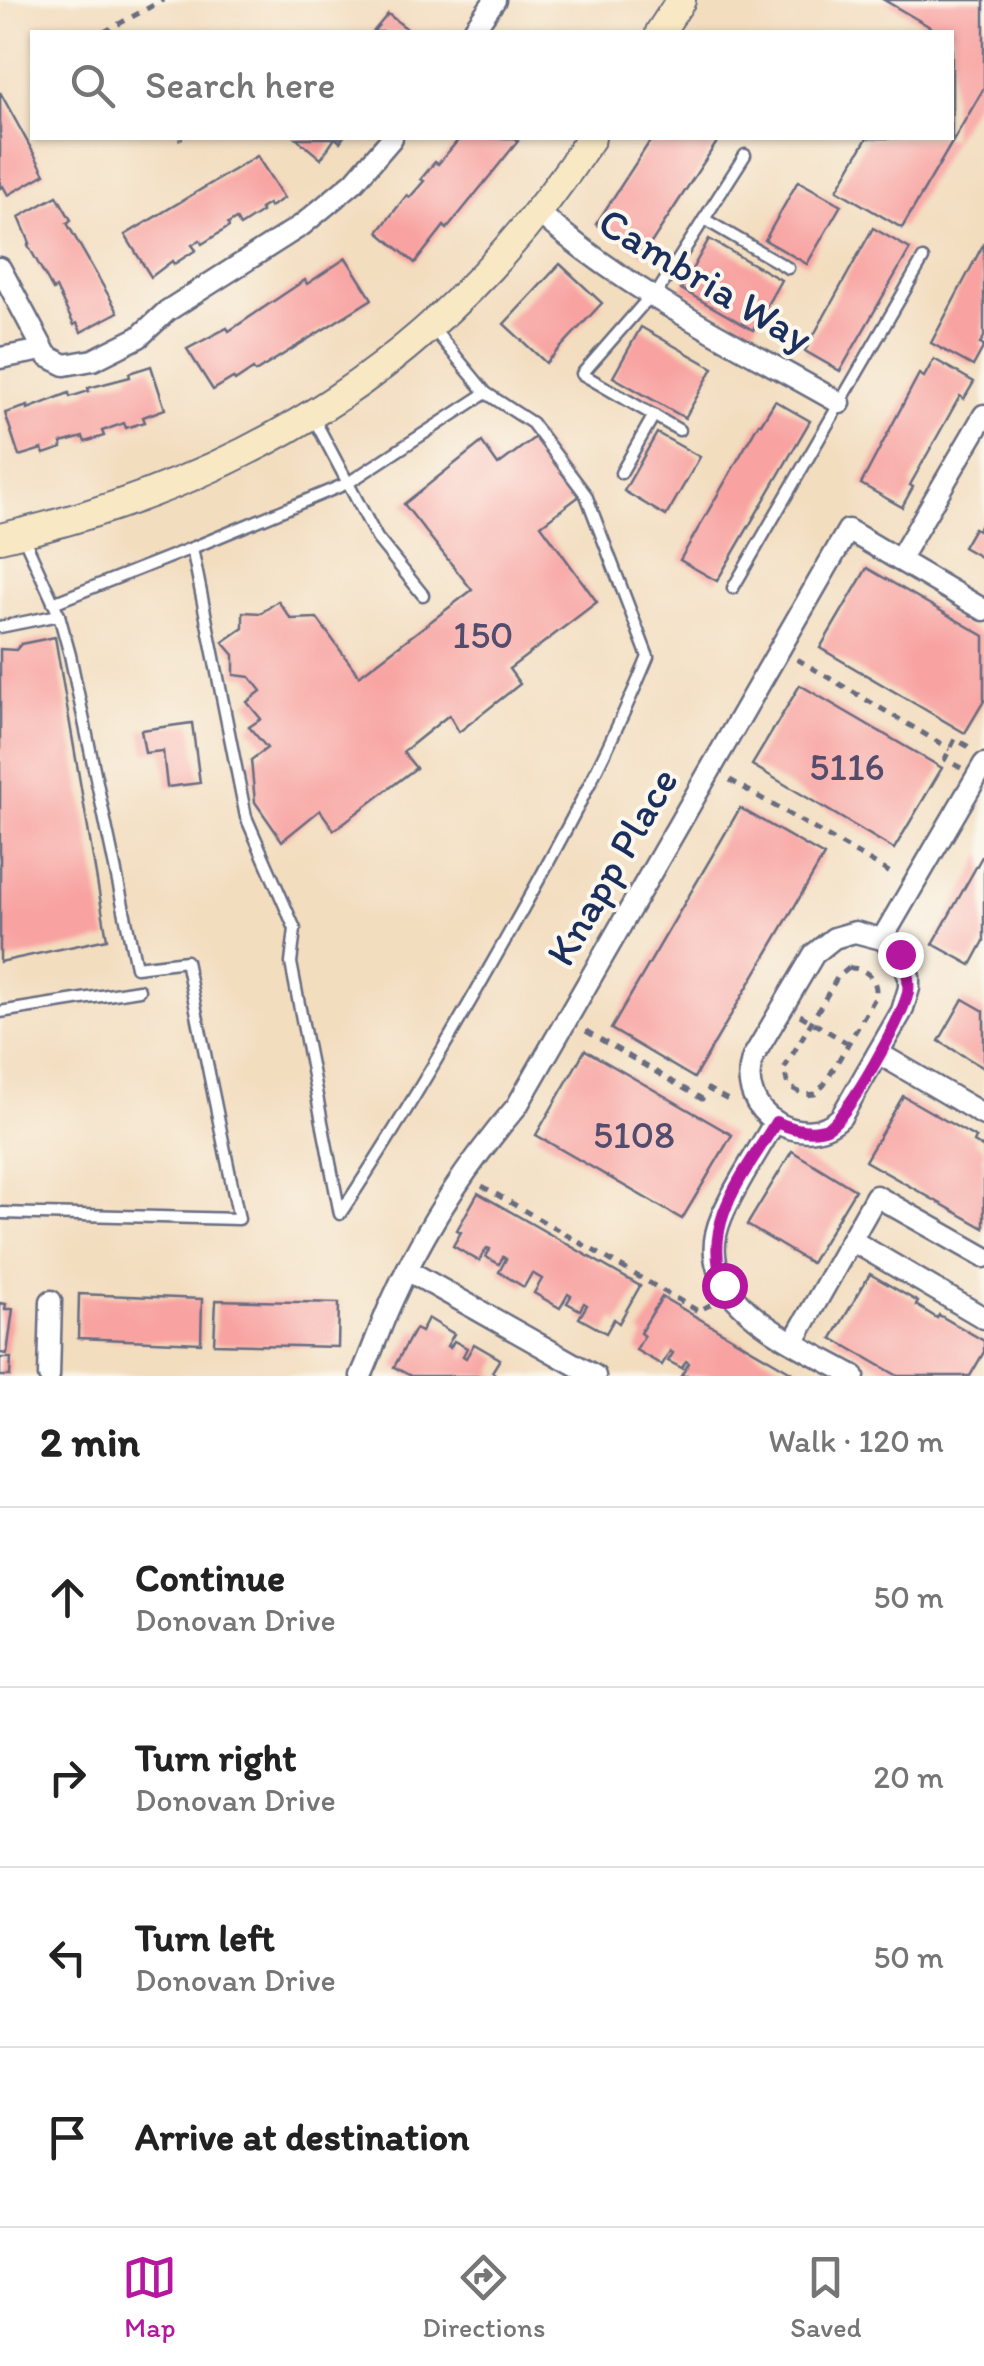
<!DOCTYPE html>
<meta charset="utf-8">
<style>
:root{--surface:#fff;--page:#f2f2f2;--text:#222;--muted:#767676;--line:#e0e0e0;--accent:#b5179e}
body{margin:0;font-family:Itim,sans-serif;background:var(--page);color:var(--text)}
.stop{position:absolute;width:30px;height:30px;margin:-22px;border:8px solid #b5179e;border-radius:50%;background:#fff}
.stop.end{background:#b5179e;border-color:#fff;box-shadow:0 2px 10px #0008}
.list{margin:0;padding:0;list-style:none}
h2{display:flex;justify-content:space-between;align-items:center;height:130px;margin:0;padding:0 40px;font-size:42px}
h2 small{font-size:32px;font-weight:400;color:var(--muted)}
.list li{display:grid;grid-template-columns:65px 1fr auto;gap:30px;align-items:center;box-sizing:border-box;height:180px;padding:0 40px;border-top:2px solid var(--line)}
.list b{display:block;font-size:38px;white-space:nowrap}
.list p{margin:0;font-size:32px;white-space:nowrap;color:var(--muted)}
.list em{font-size:32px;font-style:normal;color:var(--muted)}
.icon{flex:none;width:55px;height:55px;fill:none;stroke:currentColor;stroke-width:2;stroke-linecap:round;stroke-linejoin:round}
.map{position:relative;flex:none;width:984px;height:1376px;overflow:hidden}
.search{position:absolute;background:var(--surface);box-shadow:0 2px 8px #0004;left:30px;right:30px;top:30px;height:110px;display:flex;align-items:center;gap:25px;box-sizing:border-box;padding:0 35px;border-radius:0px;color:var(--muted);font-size:38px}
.sheet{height:850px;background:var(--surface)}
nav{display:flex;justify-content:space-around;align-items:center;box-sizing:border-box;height:140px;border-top:2px solid var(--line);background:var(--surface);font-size:28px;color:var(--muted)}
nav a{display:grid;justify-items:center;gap:5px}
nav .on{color:var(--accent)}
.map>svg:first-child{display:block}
.building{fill:#f8a3a1}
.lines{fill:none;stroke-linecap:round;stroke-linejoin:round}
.lane-casing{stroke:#676c80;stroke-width:15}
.street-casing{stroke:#676c80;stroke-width:25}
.secondary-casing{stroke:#676c80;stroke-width:32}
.path{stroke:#676c80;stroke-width:5;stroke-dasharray:8 8;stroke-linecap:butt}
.lane{stroke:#fff;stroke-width:10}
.street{stroke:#fff;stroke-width:20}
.secondary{stroke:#f8e8c3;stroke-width:28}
.route{stroke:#b5179e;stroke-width:12}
.labels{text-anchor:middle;stroke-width:8;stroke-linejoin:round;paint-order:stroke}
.number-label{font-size:38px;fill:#524c6f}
.street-label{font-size:42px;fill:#1b2f5e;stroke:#fbf7ec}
</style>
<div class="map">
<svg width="984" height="1376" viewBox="0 0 984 1376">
<rect width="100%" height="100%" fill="#fbf7ec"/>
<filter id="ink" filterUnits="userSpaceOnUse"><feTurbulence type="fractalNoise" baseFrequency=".01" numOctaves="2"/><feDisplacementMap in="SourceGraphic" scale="20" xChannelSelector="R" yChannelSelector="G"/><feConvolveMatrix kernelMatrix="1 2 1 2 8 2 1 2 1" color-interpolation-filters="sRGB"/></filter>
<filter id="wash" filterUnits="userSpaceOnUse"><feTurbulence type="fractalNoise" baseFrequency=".0048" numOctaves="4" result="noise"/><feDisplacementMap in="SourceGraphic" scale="40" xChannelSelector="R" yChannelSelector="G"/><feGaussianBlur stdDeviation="2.25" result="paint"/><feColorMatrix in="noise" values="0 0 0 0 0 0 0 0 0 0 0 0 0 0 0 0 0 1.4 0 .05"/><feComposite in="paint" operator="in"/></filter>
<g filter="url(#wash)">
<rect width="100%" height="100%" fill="#f3ddbf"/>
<g id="blocks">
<!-- building -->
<g class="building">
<path d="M 884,0 L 984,0 L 984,88 L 902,228 L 837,190 L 867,138 L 952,138 L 952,32 L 929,32 L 932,28 Z"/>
<path d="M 388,14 L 411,32 L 373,32 Z"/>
<path d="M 0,92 L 45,174 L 8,195 L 3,186 L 0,188 Z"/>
<path d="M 296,138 L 343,138 L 340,142 L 335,138 L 321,159 Z"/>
<path d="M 460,138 L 513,138 L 518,141 L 447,229 L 444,226 L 415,263 L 378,232 L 407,195 L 410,197 L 424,181 L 421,179 L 435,162 L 438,164 Z"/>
<path d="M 652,138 L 719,139 L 644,254 L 596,224 Z"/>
<path d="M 257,156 L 284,198 L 270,207 L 268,204 L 260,209 L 262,212 L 240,226 L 236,219 L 228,224 L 229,227 L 202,244 L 200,240 L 192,245 L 196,250 L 174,264 L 172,261 L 151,277 L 125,235 Z"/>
<path d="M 798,181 L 841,205 L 807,264 L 765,240 Z"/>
<path d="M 57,196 L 71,220 L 67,223 L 118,312 L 81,332 L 77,323 L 74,325 L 56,288 L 53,290 L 28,245 L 30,243 L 19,217 Z"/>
<path d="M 873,228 L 910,249 L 840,371 L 805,351 Z"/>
<path d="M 709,239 L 781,280 L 753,330 L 681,289 Z"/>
<path d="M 984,243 L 984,337 L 980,344 L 984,346 L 973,366 L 931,343 Z"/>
<path d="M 346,258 L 372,299 L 255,372 L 253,369 L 235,381 L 233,378 L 213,390 L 187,349 L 227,328 L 229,331 L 305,280 L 307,284 Z"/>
<path d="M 560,264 L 602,303 L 546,363 L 504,324 Z"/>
<path d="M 641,327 L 713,368 L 685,418 L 613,377 Z"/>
<path d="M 934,359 L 974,382 L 964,399 L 960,396 L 910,485 L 913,487 L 902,507 L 861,484 L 919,374 L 924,377 Z"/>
<path d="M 151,366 L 165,409 L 143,417 L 145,422 L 126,428 L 124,423 L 102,431 L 104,436 L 85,442 L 83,437 L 61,443 L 62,448 L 44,454 L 42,449 L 19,456 L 5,413 L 28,406 L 28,409 L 69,393 L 70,397 L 89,391 L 88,388 L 130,377 L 129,373 Z"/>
<path d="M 775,401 L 810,421 L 717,581 L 680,560 L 759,423 L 761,424 Z"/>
<path d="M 657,433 L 700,457 L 666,516 L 624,491 Z"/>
<path d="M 538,435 L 581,495 L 541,525 L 597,602 L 509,669 L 520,684 L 459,732 L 449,715 L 403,752 L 416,768 L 334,830 L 320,810 L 282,841 L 255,802 L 251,760 L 267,748 L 249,727 L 261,719 L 247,702 L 261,691 L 250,677 L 234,675 L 234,655 L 223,642 L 243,628 L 243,612 L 261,613 L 278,601 L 291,619 L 317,618 L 359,676 L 472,590 L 404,504 L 482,442 L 498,465 Z"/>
<path d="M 984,519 L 984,559 L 963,547 L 974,528 L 978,530 Z"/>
<path d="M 867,568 L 984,636 L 984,701 L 965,733 L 820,648 Z"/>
<path d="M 55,637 L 107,939 L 0,962 L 0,649 L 16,650 L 21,644 Z"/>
<path d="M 800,685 L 942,768 L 894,849 L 752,765 Z"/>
<path d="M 192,723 L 200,783 L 167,787 L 163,751 L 145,753 L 141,730 Z"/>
<path d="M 740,808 L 824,856 L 694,1078 L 611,1029 Z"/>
<path d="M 984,853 L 984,941 L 971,965 L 933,944 Z"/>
<path d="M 963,999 L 984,1011 L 984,1068 L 939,1041 Z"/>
<path d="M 585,1050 L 732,1135 L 682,1219 L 536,1135 Z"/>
<path d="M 903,1096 L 976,1138 L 974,1142 L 984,1148 L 984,1228 L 865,1161 Z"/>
<path d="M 792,1151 L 855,1190 L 811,1263 L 747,1225 Z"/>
<path d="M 478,1193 L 640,1286 L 619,1323 L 614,1319 L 606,1333 L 579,1318 L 587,1305 L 584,1303 L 580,1310 L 567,1303 L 571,1296 L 568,1294 L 560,1308 L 534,1293 L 542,1279 L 532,1273 L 524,1287 L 499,1272 L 506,1259 L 503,1257 L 499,1264 L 486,1257 L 490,1249 L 487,1248 L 479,1261 L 453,1246 L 461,1232 L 457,1230 Z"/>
<path d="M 870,1274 L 918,1302 L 916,1305 L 937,1318 L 939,1315 L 984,1341 L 984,1352 L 970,1376 L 898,1376 L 832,1338 Z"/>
<path d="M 79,1294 L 202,1299 L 201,1343 L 78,1338 Z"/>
<path d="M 662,1297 L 791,1372 L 788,1376 L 681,1376 L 689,1363 L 686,1361 L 682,1368 L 668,1361 L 673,1353 L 670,1351 L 662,1365 L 636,1350 L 644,1336 L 640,1333 Z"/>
<path d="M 216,1300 L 339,1303 L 338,1347 L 214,1344 Z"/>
<path d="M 0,1303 L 6,1304 L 5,1309 L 13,1309 L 7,1354 L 0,1353 Z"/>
<path d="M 428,1318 L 454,1334 L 447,1346 L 450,1348 L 454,1341 L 467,1348 L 463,1356 L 466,1358 L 474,1344 L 500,1359 L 492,1372 L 498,1376 L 411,1376 L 394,1367 L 415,1329 L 421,1332 Z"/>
<path d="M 0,1358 L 11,1358 L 10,1376 L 0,1376 Z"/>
</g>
</g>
</g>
<g filter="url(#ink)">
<use href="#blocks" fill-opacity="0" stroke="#676c80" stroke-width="2.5"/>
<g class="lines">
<!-- lane casing -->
<g class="lane-casing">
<g id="lane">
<path d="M 704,219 L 788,268"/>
<path d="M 652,294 L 582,374 L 679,430"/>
<path d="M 655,296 L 745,155"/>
<path d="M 431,326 L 486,393 L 532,423 L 586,495 L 648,657 C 605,761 551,860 495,958 C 446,1045 396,1130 340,1214 L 291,963 L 295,929 L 246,817 L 192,548 L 348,483 L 486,393"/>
<path d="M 313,417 L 377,538 L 423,595"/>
<path d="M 621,473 L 654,415"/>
<path d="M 733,588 L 923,259"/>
<path d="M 53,603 L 192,548"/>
<path d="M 0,627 L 59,615"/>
<path d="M 0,1012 L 139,990"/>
<path d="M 0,1213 L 239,1219 L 186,961 L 136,967 L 70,655 L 59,615 L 22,534"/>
</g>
</g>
<!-- street casing -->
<g class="street-casing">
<g id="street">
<path d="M 472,32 L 495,0"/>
<path d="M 538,212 C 626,291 737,344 840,403"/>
<path d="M 0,268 L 47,356 L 65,365 L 93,360 L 139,337 L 167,311 L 302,225 L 354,182 L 392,138"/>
<path d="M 0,358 L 43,350"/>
<path d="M 899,560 L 984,415"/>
<path d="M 855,932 L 882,939 L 900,954 L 909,977 L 909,988 L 902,1011 L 841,1117 C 803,1153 733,1113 753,1057 L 814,954 L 834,938 Z"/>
<path d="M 882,939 L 984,764"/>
<path d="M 878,1053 L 984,1115"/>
<path d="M 775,1121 C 758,1152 736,1183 722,1216 C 685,1301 797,1343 854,1376"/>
<path d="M 851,1240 L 984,1318"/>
<path d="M 407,1270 L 595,1376"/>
<path d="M 794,1341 L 876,1196 L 984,1257"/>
<path d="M 49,1376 L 51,1301"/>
<path d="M 361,1376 C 372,1352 380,1327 391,1303 C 423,1231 465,1167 517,1106 L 848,530 L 984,610"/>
</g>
</g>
<!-- secondary casing -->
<g class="secondary-casing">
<g id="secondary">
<path d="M 660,32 L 681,0"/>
<path d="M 0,538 C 254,480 447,357 591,138"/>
</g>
</g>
<!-- path -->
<g class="path">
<path d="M 104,32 L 163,0"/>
<path d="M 180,138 L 181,140"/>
<path d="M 797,659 L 950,749"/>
<path d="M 961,768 L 945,759 L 955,739 L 971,748"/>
<path d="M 730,780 L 894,875"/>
<path d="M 849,968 C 866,967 880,981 875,998 L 824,1085 L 815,1094 L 805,1095 L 788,1086 L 784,1069 L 837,978 Z"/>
<path d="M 800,1015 L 851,1045"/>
<path d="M 586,1031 L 702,1099 L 708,1089 L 728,1100 L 733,1098"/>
<path d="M 482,1186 L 698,1311 L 716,1302"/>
</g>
<!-- lane -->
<use href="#lane" class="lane"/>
<!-- street -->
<use href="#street" class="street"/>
<!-- secondary -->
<use href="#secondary" class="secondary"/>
</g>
</g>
<g class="lines" filter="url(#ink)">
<!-- route -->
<path class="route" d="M 724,1285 C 700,1222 745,1174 776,1122 C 792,1129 812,1135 829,1127 C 848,1117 904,1015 908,992 C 910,978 906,967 900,954"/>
</g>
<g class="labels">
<!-- number labels -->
<g class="number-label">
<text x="483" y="648">150</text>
<text x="847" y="780">5116</text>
<text x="634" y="1148">5108</text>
</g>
<!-- street labels -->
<g class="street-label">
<text transform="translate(706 279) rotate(31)" y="15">Cambria Way</text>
<text transform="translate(611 866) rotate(-60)" y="15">Knapp Place</text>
</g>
</g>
</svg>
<div class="stop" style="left:724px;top:1285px"></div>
<div class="stop end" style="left:900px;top:954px"></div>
<div class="search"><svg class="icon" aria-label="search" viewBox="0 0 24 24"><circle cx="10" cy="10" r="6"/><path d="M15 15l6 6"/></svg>Search here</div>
</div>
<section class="sheet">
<h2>2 min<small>Walk · 120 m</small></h2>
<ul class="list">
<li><svg class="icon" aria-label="ahead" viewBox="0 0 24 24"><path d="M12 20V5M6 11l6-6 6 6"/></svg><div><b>Continue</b><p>Donovan Drive</p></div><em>50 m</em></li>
<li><svg class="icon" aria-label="right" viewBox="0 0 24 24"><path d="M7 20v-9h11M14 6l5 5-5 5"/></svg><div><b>Turn right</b><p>Donovan Drive</p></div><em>20 m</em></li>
<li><svg class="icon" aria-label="left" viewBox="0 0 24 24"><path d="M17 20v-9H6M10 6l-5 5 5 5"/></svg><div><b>Turn left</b><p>Donovan Drive</p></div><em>50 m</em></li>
<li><svg class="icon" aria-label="arrive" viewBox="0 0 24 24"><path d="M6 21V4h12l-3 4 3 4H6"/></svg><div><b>Arrive at destination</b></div></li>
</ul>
</section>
<nav>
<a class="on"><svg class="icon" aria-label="map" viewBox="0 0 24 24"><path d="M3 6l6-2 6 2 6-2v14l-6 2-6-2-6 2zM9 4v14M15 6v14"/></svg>Map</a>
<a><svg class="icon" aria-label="directions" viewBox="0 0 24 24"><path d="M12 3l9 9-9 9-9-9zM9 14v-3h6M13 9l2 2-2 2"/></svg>Directions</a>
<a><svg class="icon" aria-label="saved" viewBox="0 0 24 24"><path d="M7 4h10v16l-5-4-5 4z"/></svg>Saved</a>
</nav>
